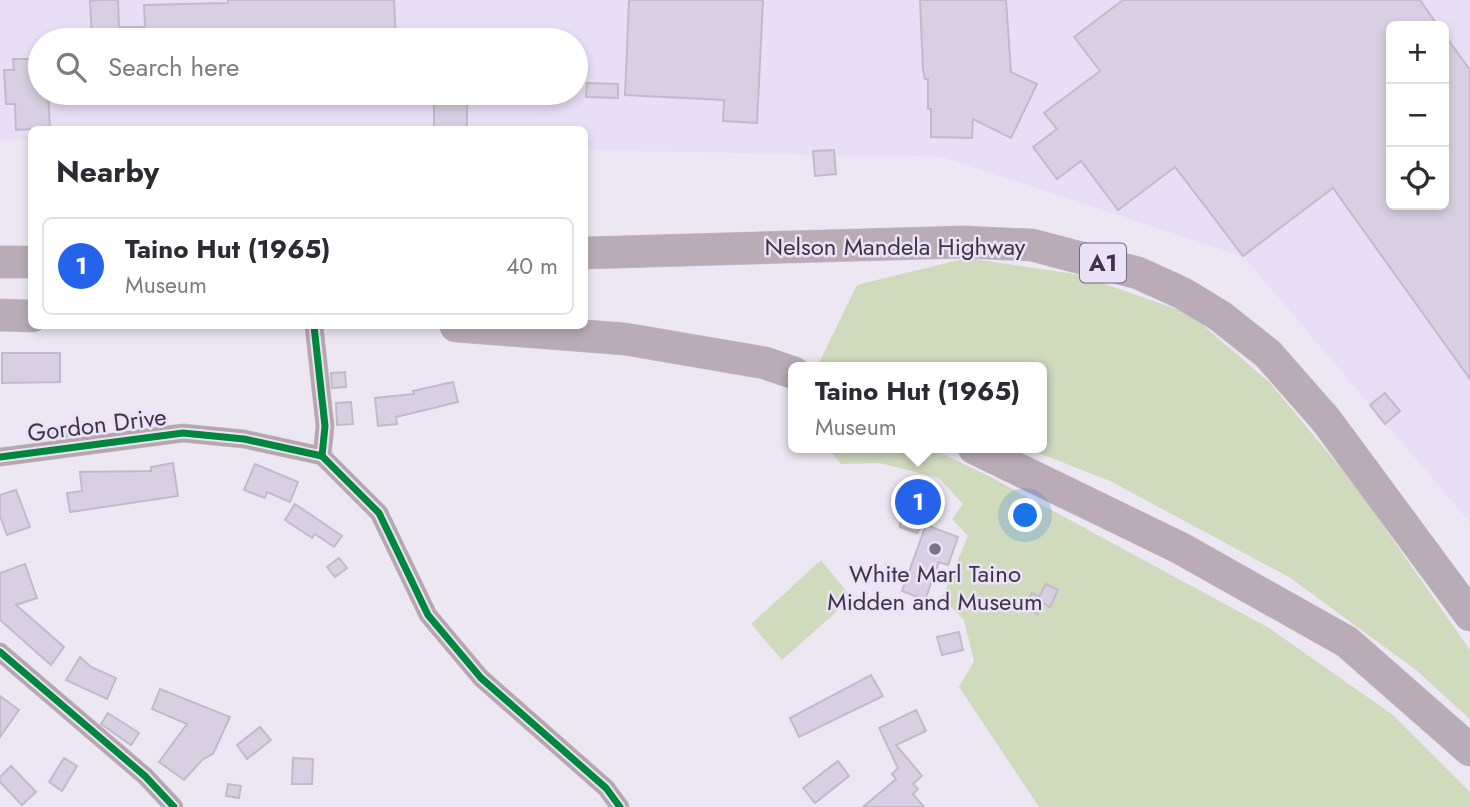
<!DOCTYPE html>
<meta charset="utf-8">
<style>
:root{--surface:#fff;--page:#f2f2f3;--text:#2b2b33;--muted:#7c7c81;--line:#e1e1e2;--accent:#2563eb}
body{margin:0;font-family:Jost,sans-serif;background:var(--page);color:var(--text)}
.controls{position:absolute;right:21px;top:21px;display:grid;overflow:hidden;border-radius:10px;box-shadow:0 4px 10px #0003}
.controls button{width:63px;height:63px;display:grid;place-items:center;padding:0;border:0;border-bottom:2px solid var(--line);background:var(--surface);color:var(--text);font:35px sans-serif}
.you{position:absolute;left:1026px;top:516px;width:24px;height:24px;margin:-18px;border:5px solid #fff;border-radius:50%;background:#1a73e8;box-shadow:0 0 0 10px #1a73e833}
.badge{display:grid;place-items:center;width:46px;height:46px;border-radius:50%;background:var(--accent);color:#fff;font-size:23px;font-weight:700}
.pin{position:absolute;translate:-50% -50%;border:4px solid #fff;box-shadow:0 2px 7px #0006}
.popup{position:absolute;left:788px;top:362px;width:259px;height:91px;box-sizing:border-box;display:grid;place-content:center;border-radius:10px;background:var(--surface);filter:drop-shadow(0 2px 5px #0005);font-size:23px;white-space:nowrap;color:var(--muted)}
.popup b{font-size:26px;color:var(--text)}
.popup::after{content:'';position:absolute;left:50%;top:100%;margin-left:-14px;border:14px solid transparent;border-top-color:var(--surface)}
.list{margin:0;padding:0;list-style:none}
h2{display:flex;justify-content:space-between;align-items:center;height:91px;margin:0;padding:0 28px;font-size:30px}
h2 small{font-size:23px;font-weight:400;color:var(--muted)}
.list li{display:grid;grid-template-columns:46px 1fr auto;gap:21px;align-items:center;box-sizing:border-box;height:98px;margin:0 14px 14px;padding:0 14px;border:2px solid var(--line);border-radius:10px}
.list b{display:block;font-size:26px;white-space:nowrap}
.list p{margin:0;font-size:23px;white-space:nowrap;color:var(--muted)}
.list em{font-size:23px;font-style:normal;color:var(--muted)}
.icon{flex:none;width:38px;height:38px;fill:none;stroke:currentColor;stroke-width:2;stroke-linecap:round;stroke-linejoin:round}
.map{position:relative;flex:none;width:1470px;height:807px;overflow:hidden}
.search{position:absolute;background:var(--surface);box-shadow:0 4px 10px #0003;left:28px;top:28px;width:560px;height:77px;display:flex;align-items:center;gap:18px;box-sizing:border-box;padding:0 24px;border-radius:38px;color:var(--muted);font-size:26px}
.panel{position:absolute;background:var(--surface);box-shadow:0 4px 10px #0003;left:28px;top:126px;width:560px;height:203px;border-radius:10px}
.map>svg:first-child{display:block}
.built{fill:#e8def6;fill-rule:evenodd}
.green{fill:#d0dabd}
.building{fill:#d8d0e2;stroke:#c1bbc9;stroke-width:2}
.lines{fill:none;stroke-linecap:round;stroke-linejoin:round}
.street-casing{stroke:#c9c4cf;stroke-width:19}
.highway-casing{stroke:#c9c4cf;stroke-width:33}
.street{stroke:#b8a6ad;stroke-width:18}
.highway{stroke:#baacb6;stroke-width:32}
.cycleway-casing{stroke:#ebe2f7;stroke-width:11}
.cycleway{stroke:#00873e;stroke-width:7}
.poi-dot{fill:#7a7384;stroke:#ebe2f7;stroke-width:2.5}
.labels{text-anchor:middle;stroke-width:5;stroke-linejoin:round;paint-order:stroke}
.shield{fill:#ebe2f7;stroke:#71687d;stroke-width:2}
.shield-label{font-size:23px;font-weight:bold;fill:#3d3449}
.street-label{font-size:24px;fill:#3d3449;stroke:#ebe2f7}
.poi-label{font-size:24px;fill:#3d3449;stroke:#ebe2f7}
</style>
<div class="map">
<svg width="1470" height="807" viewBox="0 0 1470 807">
<rect width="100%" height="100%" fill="#ece7f2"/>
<!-- built -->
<path class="built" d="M 0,0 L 1470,0 L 1470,522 L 1244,257 L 943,157 L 585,150 L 584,130 L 32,130 L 31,140 L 0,139 ZM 1391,26 L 1444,26 L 1444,205 L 1391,205 ZM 40,40 L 576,40 L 576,93 L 40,93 Z"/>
<!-- green -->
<g class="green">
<path d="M 967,258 L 1080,275 L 1190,314 L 1270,383 L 1354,484 L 1470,650 L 1470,719 L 1416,670 L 1289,577 L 1110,481 L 1026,448 L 1042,448 L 1042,367 L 825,367 L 818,365 L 857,285 Z"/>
<path d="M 828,448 L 930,448 L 985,474 L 1269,628 L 1393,715 L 1470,792 L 1470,807 L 1039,807 L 959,687 L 974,661 L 964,620 L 942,598 L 968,536 L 952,519 L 963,504 L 939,478 L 879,463 L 841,464 Z"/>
<path d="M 821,560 L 852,598 L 782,660 L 751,624 Z"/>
</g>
<!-- building -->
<g class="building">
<path d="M 101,0 L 118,0 L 119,27 L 145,27 L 144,5 L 228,3 L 228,0 L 394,0 L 396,40 L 92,40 L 90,1 Z"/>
<path d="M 629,0 L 763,0 L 757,123 L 723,121 L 724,100 L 625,95 Z"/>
<path d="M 920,0 L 1006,0 L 1011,72 L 1037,84 L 1011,138 L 973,119 L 972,138 L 931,137 L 931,109 L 928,109 L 928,79 L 925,79 L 923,70 Z"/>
<path d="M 1123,0 L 1420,0 L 1438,26 L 1391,26 L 1391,205 L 1444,205 L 1444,34 L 1470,70 L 1470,379 L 1333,188 L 1243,256 L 1175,167 L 1118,210 L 1081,161 L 1057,179 L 1033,147 L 1057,129 L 1044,113 L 1100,71 L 1074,37 Z"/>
<path d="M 13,59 L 30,59 L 31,67 L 40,66 L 40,93 L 48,93 L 50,128 L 16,130 L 15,104 L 6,104 L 4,70 L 14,70 Z"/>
<path d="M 587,83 L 618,84 L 618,98 L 586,97 Z"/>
<rect x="434" y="93" width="33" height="37"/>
<path d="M 834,150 L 836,174 L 815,176 L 813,151 Z"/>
<path d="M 2,353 L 60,353 L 60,382 L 2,383 Z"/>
<path d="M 345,372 L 346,387 L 332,388 L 331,373 Z"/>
<path d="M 453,382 L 458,402 L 396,417 L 397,424 L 378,426 L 375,398 L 414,394 L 413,391 Z"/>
<path d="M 1385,393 L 1400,411 L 1385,424 L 1370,405 Z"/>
<path d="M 351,402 L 353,424 L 337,425 L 336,403 Z"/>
<path d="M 66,429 L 67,437 L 50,439 L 49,431 Z"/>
<path d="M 173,463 L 178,496 L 70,512 L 67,493 L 82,491 L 80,472 L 151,471 L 151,467 Z"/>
<path d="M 255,464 L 298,482 L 290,502 L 267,492 L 265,498 L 244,490 Z"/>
<path d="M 912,488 L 922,488 L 933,499 L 932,509 L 917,533 L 900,527 L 902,499 Z"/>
<path d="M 16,490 L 30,527 L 7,535 L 0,516 L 0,495 Z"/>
<path d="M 295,504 L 342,536 L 334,547 L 315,534 L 312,538 L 285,520 Z"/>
<path d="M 926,525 L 958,537 L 948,565 L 939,562 L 925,600 L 902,591 Z"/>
<path d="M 339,558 L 347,568 L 335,577 L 327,567 Z"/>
<path d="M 25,564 L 37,598 L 16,605 L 64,647 L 51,665 L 0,620 L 0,573 Z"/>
<path d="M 1046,584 L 1058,590 L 1050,607 L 1043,603 L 1037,614 L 1024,607 L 1032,593 L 1039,597 Z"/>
<path d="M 959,632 L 963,650 L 942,655 L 937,637 Z"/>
<path d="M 80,657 L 91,667 L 116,678 L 107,699 L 66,680 Z"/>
<path d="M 871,675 L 883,696 L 799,737 L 790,718 Z"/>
<path d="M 160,689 L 230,717 L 213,754 L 203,759 L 184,780 L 159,762 L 187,724 L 152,709 Z"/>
<path d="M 0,696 L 19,710 L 0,737 Z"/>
<path d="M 916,710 L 926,731 L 896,745 L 922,776 L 913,784 L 918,789 L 913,794 L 924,807 L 863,807 L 896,779 L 892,774 L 898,768 L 879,728 Z"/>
<path d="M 108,713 L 139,733 L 131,745 L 101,724 Z"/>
<path d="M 260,727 L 271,740 L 247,759 L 237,745 Z"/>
<path d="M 64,758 L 77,766 L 62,791 L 49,782 Z"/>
<path d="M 293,758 L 313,759 L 312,784 L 292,784 Z"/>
<path d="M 838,761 L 849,776 L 815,803 L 803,788 Z"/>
<path d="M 11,766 L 36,792 L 22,805 L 0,782 L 0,777 Z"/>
<path d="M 228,784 L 241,786 L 239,798 L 226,796 Z"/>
</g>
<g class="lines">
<!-- street casing -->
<g class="street-casing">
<g id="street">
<path d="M 314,326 L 325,426 L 322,456 L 379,513 L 428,615 L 481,678 L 606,788 L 620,807"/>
<path d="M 0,457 L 183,433 L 244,439 L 322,456"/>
<path d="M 0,652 L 145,776 L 174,807"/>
</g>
</g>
<!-- highway casing -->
<g class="highway-casing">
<g id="highway">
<path d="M 584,253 L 963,242 L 1032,245 L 1138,273 L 1182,293 L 1220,316 L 1268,354 L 1326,420 L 1470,615"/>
<path d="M 0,262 L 32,262"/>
<path d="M 0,315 L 32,316"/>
<path d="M 456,326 L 625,339 L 765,363 L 794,373"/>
<path d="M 974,448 L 1180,548 L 1347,642 L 1470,750"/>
</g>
</g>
<!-- street -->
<use href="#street" class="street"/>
<!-- highway -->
<use href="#highway" class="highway"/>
<!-- cycleway casing -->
<g class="cycleway-casing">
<g id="cycleway">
<path d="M 314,326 L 325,426 L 322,456 L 379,513 L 428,615 L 481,678 L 606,788 L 620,807"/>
<path d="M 0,457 L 183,433 L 244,439 L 322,456"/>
<path d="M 0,652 L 145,776 L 174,807"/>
</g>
</g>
<!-- cycleway -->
<use href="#cycleway" class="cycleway"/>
</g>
<!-- markers -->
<circle class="poi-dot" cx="935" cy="549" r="7"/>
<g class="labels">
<!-- shield labels -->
<rect class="shield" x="1080" y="243.5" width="46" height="39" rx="5"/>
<g class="shield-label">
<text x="1103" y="271">A1</text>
</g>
<!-- street labels -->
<g class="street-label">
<text x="895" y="255">Nelson Mandela Highway</text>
<text transform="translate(97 425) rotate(-7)" y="8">Gordon Drive</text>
</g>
<!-- poi labels -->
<g class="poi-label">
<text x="935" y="582">White Marl Taino<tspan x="935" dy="28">Midden and Museum</tspan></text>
</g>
</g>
</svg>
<div class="controls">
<button>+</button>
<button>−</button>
<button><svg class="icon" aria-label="locate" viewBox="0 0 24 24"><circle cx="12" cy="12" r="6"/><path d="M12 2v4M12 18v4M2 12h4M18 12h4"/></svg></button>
</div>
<div class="you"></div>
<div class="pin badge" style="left:918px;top:502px">1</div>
<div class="popup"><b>Taino Hut (1965)</b>Museum</div>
<div class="search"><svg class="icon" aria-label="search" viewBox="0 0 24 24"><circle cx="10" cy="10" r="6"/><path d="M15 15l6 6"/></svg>Search here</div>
<section class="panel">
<h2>Nearby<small></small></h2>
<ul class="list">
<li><span class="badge">1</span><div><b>Taino Hut (1965)</b><p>Museum</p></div><em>40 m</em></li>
</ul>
</section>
</div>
